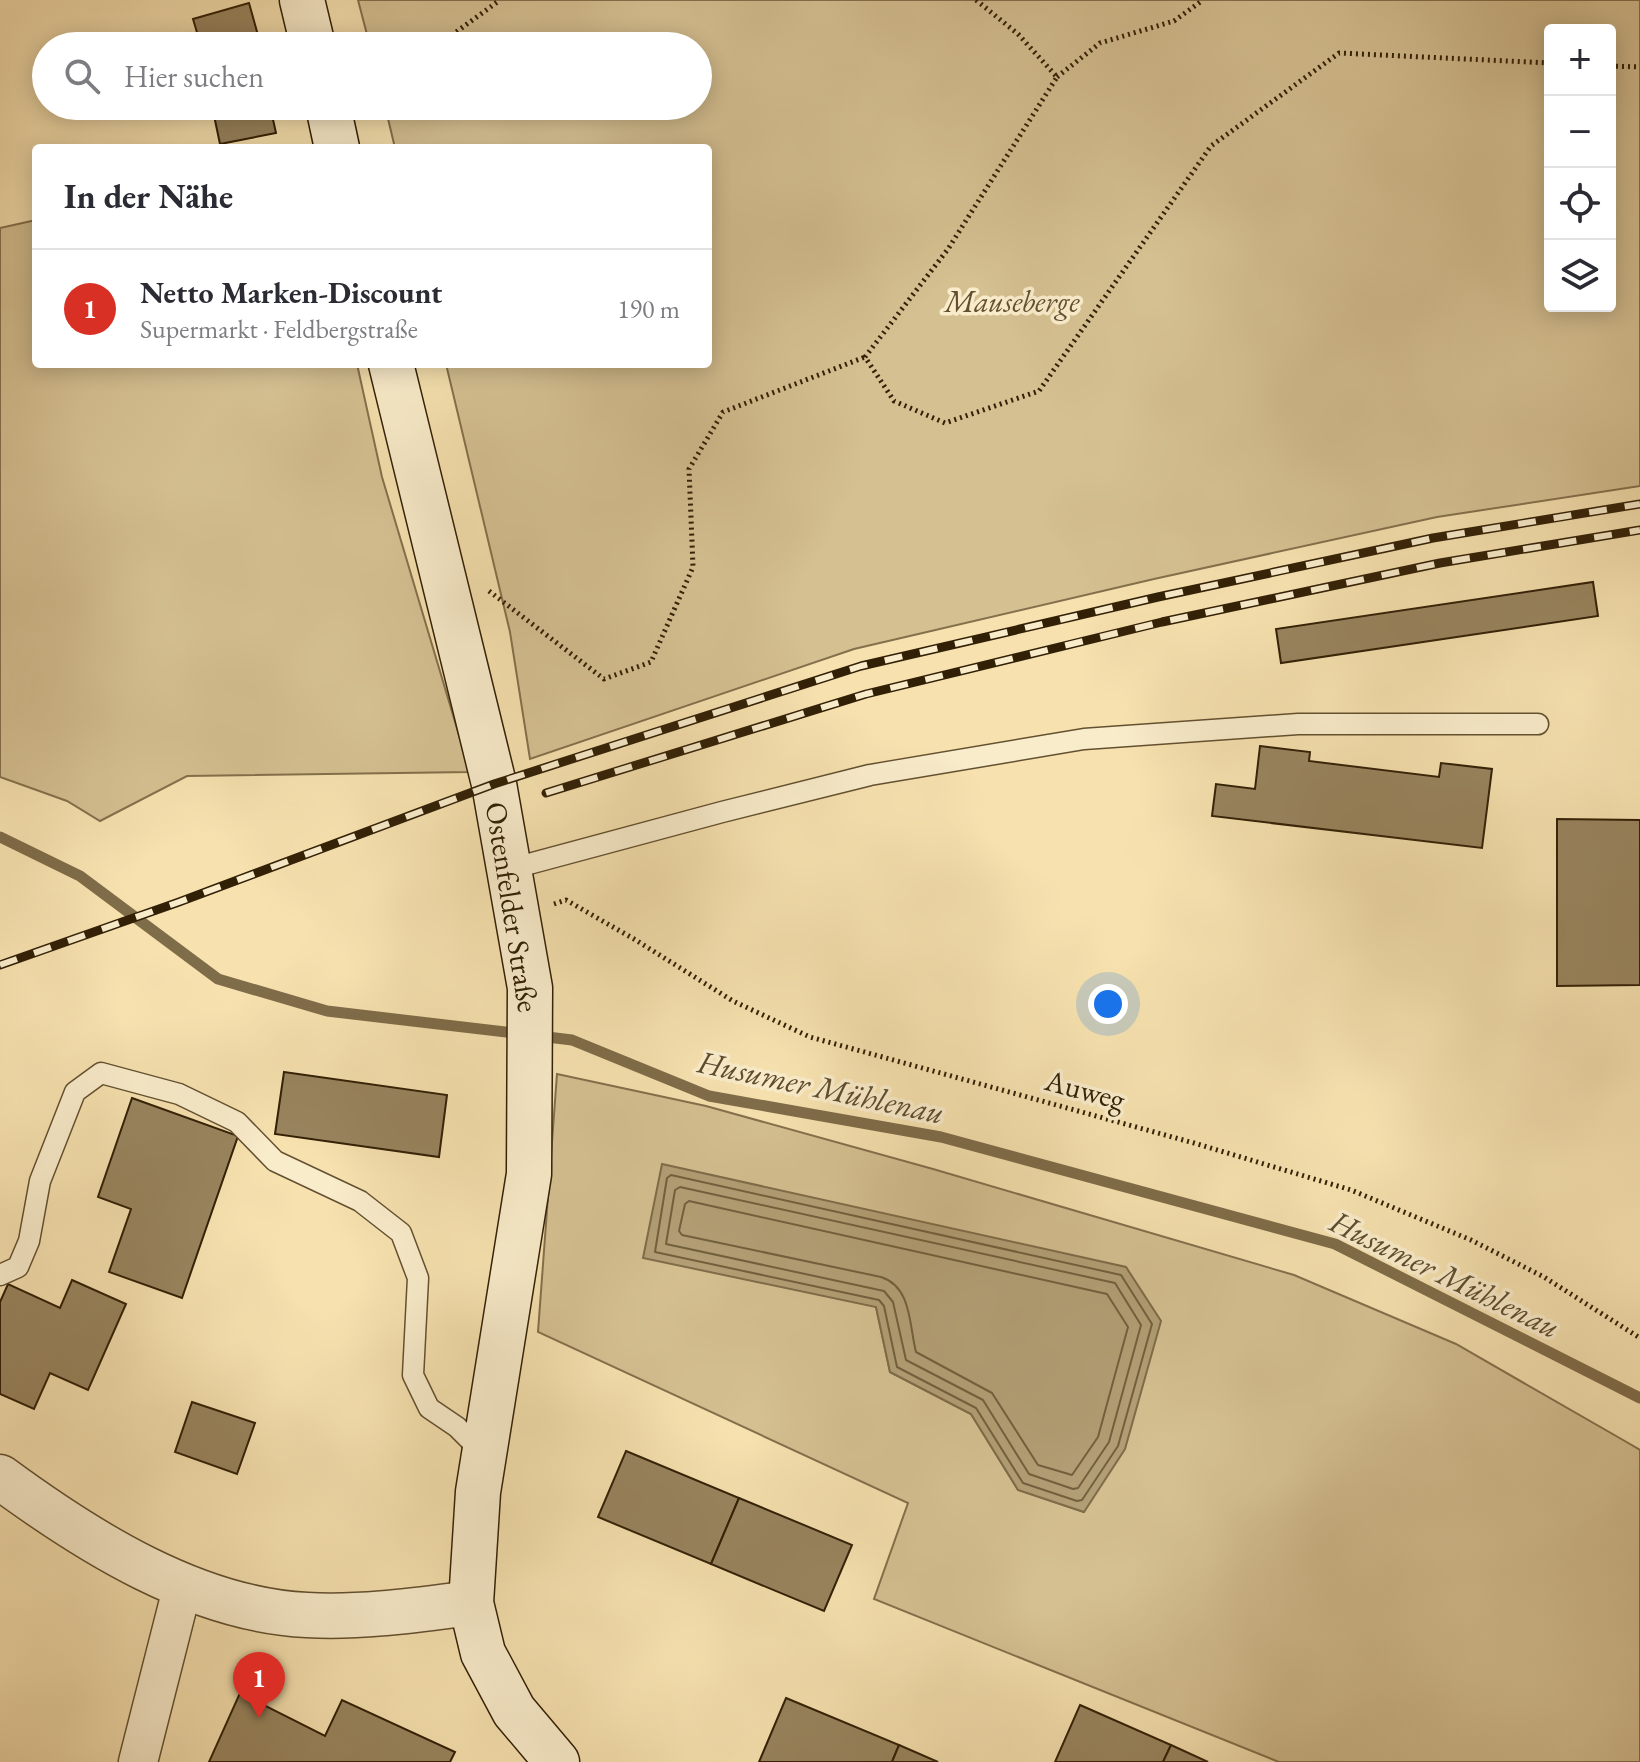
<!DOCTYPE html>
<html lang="de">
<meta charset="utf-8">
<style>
:root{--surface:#fff;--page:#f7f7f7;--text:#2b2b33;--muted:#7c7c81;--line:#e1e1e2;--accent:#d93025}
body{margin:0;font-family:"EB Garamond",serif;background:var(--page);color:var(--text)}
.controls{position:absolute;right:24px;top:24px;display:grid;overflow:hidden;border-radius:8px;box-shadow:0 4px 20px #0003}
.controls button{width:72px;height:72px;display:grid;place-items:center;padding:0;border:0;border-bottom:2px solid var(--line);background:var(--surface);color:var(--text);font:40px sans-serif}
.you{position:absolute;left:1108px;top:1004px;width:28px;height:28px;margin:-20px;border:6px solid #fff;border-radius:50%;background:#1a73e8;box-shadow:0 0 0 12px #1a73e833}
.badge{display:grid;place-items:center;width:52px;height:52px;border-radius:50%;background:var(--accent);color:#fff;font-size:26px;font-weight:700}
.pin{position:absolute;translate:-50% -66px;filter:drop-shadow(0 2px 4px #0008)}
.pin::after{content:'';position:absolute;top:42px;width:28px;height:24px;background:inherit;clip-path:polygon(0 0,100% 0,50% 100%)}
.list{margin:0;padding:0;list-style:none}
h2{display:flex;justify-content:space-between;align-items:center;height:104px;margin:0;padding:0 32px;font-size:34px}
h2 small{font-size:26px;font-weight:400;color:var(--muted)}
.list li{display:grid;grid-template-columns:52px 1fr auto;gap:24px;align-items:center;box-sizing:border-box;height:120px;padding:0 32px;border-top:2px solid var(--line)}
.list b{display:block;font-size:30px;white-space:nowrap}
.list p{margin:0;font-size:26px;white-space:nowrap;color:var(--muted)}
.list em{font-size:26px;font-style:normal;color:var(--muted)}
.icon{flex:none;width:44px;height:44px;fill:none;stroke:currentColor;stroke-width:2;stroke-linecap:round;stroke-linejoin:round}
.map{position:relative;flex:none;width:1640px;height:1762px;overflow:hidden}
.search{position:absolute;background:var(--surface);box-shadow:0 4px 20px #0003;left:32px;top:32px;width:680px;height:88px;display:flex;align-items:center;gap:20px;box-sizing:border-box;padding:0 28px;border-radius:44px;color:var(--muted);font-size:30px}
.panel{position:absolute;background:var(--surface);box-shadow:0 4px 20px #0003;left:32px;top:144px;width:680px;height:224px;border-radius:8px}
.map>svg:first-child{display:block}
.green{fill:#d5c092;stroke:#84704c;stroke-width:2;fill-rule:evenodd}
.water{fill:#b39f76;stroke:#7f6c49;stroke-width:2}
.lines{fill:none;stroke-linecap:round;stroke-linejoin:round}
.shore{stroke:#72603e;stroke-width:2}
.stream{stroke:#7f6c49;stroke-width:11}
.building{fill:#98845e;stroke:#322006;stroke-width:2}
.service-casing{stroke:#635030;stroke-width:23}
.minor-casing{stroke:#635030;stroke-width:41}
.tertiary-casing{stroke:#635030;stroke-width:47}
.secondary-casing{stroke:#322006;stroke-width:47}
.path{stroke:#322006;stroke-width:5;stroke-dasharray:2 4;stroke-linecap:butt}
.service{stroke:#f9eccb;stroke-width:20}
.minor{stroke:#f9eccb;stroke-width:38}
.tertiary{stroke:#f9eccb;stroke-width:44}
.secondary{stroke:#f9eccb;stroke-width:44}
.rail-casing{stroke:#322006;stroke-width:9}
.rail{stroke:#f9eccb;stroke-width:6;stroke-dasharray:18;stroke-linecap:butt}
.labels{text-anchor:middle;stroke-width:7;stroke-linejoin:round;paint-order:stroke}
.park-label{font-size:30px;font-style:italic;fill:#635030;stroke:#f9eccb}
.street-label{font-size:30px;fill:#322006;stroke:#f9eccb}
.water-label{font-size:32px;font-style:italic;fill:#5f4c2d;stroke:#f9eccb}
</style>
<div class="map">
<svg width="1640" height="1762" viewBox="0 0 1640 1762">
<rect width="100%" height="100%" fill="#f6e1af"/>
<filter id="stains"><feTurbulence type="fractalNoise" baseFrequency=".0025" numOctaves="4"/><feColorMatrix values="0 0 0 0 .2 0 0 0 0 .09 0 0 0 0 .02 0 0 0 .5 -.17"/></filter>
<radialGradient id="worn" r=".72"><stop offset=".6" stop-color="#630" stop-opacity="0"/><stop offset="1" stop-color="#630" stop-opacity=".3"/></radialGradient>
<!-- green -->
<g class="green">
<path d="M 358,0 L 1640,0 L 1640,486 L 1437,517 L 1154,579 L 854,649 L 530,759 L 510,632 L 446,364 L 708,364 L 708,148 L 395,148 L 385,106 L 698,106 L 698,46 L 370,46 ZM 1610,30 L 1610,306 L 1550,306 L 1550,30 Z"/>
<path d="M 36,220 L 36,364 L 357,364 L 382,477 L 470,772 L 187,776 L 100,821 L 67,801 L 0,777 L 0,228 Z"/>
<path d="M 557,1074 L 706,1106 L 933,1169 L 1294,1275 L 1456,1344 L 1630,1444 L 1640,1450 L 1640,1762 L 1279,1762 L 874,1599 L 908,1503 L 538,1332 ZM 876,1307 L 1084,1512 L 1018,1490 L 971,1414 L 890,1372 Z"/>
</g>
<!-- water -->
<path class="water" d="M 662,1164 L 1126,1267 L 1161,1321 L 1125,1449 L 1084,1512 L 1018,1490 L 971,1414 L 890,1372 L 876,1307 L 643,1258 Z"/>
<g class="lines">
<!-- shore -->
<g class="shore">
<path d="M 671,1175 L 1121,1275 L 1152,1324 L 1118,1446 L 1082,1500 L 1077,1501 L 1023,1483 L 976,1408 L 897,1367 L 884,1306 L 879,1300 L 655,1252 L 667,1178 Z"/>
<path d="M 680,1187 L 1115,1283 L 1141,1325 L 1109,1442 L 1078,1488 L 1073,1489 L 1029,1474 L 983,1400 L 906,1360 L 893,1302 L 884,1291 L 666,1244 L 675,1190 Z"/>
<path d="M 689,1201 L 1107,1294 L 1128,1327 L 1098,1437 L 1072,1475 L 1038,1465 L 992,1393 L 916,1352 C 909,1325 912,1287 881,1277 L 682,1235 L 679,1231 L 685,1204 Z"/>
</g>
<!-- stream -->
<g class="stream">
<path d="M 0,837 L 80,876 L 218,979 L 327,1011 L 522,1034"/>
<path d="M 539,1036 L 572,1040 L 709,1096 L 941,1137 L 1335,1244 L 1640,1398"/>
</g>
</g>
<!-- building -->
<g class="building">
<path d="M 249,3 L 261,46 L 201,46 L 193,19 Z"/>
<path d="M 143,106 L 191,106 L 147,118 Z"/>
<path d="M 212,106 L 270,106 L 276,133 L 220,144 Z"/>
<path d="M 1593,582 L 1598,616 L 1281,663 L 1276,629 Z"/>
<path d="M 1260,746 L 1310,752 L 1309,761 L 1439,777 L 1441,763 L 1492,769 L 1482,848 L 1212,816 L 1216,784 L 1255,789 Z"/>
<path d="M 1557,819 L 1640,820 L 1640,985 L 1557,986 Z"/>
<path d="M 284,1072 L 447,1095 L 439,1157 L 275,1134 Z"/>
<path d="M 132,1098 L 238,1136 L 182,1298 L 109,1272 L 131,1209 L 98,1197 Z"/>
<path d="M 72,1280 L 126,1304 L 88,1390 L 50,1373 L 34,1409 L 0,1394 L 0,1302 L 8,1284 L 60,1308 Z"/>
<path d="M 192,1402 L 255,1423 L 237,1474 L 175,1452 Z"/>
<path d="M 626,1451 L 739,1498 L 711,1564 L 598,1517 Z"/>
<path d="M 739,1498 L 852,1545 L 824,1611 L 711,1564 Z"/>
<path d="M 240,1693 L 325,1736 L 342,1700 L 455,1752 L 450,1762 L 209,1762 Z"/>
<path d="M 786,1698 L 899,1745 L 892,1762 L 759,1762 Z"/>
<path d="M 1080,1705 L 1171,1745 L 1163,1762 L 1055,1762 Z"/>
<path d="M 899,1745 L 938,1762 L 892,1762 Z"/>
<path d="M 1171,1745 L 1208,1762 L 1163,1762 Z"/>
</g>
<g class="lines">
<!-- service casing -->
<g class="service-casing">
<g id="service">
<path d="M 510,869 L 722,812 L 870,775 L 1084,739 L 1298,724 L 1538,724"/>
<path d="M 0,1275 L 18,1267 L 29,1241 L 40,1181 L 75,1092 L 101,1073 L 179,1094 L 237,1122 L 275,1161 L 360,1201 L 401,1233 L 418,1278 L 413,1375 L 429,1408 L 457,1427 L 484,1454"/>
</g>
</g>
<!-- minor casing -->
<g class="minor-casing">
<path id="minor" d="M 138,1762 L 183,1585"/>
</g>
<!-- tertiary casing -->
<g class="tertiary-casing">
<path id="tertiary" d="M 0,1477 C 87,1541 196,1610 307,1615 C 362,1618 416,1610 471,1603"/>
</g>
<!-- secondary casing -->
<g class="secondary-casing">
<g id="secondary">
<path d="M 302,0 L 313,46"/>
<path d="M 328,106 L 337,148"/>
<path d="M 391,364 L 494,784 L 530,988 L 529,1174 L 478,1492 L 471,1603 L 483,1653 L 514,1711 L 557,1762"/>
</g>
</g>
<!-- path -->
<g class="path">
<path d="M 976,0 L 1018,34 L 1057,77 L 948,249 L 865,357 L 894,401 L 945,423 L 1039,391 L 1211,146 L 1339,53 L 1550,63"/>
<path d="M 437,46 L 500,0"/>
<path d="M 1610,66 L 1640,67"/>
<path d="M 1057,77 L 1100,43 L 1174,21 L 1203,0"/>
<path d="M 489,591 L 604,679 L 651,662 L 693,567 L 689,469 L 723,412 L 865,357"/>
<path d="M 554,904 L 566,900 L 634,939 L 733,1001 L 810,1037 L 1194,1143 L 1351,1190 L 1471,1240 L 1544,1277 L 1640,1338"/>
</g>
<!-- service -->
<use href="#service" class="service"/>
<!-- minor -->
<use href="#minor" class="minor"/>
<!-- tertiary -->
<use href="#tertiary" class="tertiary"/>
<!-- secondary -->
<use href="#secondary" class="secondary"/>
<!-- rail casing -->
<g class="rail-casing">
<g id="rail">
<path d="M 546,793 L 866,694 L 1162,622 L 1440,563 L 1640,530"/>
<path d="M 0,965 L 179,902 L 494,784 L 861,666 L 1158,597 L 1433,538 L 1640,504"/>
</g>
</g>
<!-- rail -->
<use href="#rail" class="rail"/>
</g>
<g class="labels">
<!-- park labels -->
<g class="park-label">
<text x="1012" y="312">Mauseberge</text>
</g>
<!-- street labels -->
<g class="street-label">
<text transform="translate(512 907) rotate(81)" y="10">Ostenfelder Straße</text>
<text transform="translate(1085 1090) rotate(15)" y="10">Auweg</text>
</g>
<!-- water labels -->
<g class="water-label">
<text transform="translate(821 1087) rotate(12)" y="11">Husumer Mühlenau</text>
<text transform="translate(1445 1274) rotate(26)" y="11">Husumer Mühlenau</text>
</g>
</g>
<rect width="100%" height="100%" filter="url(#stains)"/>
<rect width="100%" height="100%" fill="url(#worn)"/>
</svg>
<div class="controls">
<button>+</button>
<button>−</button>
<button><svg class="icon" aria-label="locate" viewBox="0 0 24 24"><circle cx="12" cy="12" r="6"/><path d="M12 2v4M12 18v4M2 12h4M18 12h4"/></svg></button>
<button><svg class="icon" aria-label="layers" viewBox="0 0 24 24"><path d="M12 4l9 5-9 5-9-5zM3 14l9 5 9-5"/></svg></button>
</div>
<div class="you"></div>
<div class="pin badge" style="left:259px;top:1718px">1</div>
<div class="search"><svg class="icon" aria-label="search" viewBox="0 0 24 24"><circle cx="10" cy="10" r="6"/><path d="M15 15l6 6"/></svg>Hier suchen</div>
<section class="panel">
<h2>In der Nähe<small></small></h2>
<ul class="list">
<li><span class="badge">1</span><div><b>Netto Marken-Discount</b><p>Supermarkt · Feldbergstraße</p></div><em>190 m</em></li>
</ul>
</section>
</div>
